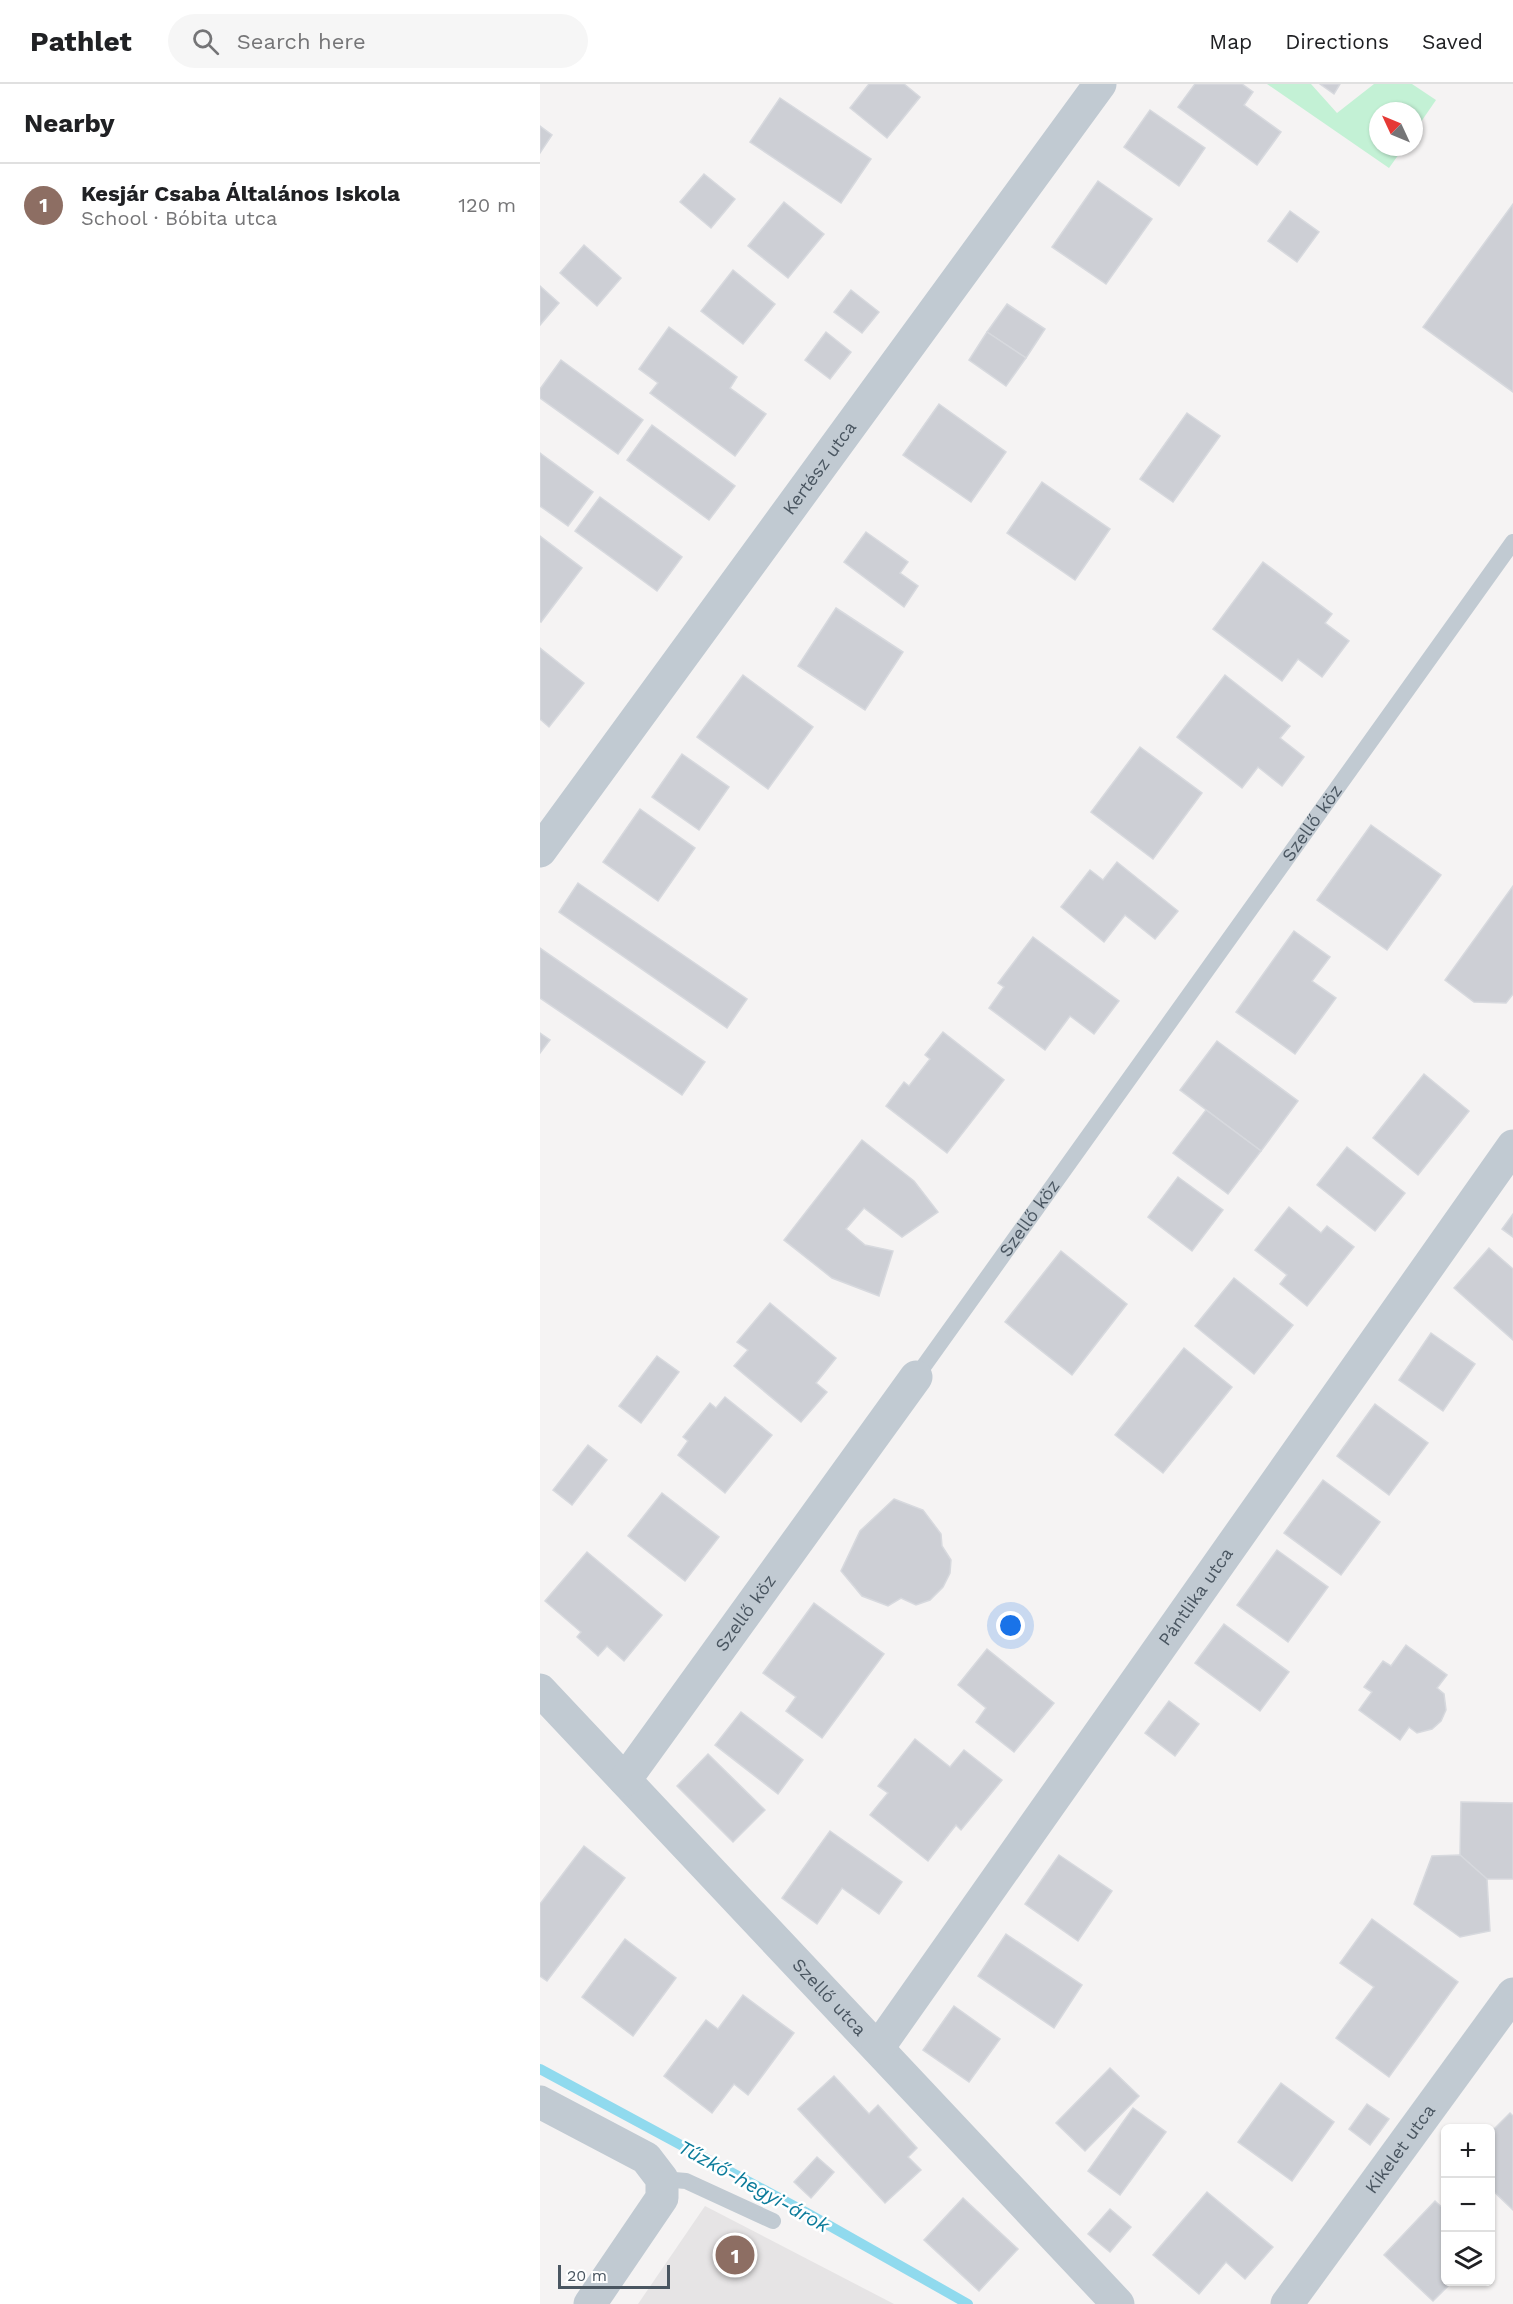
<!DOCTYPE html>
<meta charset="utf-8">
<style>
:root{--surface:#fff;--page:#f6f6f6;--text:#202124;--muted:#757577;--line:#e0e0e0;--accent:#0f766e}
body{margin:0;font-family:"Work Sans",sans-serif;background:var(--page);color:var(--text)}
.controls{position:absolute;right:18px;bottom:18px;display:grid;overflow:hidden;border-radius:9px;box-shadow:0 2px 4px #0004}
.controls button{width:54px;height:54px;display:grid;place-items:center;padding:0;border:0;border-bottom:2px solid var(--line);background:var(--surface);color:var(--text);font:30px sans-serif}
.compass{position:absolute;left:829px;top:18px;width:54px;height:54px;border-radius:50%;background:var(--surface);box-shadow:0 2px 4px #0004;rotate:314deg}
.scale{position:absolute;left:18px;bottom:15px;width:112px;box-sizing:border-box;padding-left:6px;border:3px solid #4a5661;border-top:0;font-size:16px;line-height:21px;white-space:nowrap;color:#4a5661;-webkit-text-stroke:4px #fff;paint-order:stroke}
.you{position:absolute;left:471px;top:1542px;width:21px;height:21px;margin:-15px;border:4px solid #fff;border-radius:50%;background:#1a73e8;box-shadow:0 0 0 9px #1a73e833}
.badge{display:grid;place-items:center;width:39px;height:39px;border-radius:50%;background:var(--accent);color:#fff;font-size:20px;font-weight:700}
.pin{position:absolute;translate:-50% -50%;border:3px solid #fff;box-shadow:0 2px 6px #0006}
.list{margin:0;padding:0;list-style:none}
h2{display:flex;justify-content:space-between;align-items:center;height:78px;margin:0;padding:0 24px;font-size:26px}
h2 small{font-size:20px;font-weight:400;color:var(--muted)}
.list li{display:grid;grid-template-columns:39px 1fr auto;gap:18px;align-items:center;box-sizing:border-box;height:84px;padding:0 24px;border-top:2px solid var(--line)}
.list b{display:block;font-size:22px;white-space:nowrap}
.list p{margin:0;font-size:20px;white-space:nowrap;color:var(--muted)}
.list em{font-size:20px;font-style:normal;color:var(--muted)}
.icon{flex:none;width:33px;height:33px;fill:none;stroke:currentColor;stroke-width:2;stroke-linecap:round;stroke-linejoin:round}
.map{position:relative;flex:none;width:973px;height:2220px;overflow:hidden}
header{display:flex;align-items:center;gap:36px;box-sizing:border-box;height:84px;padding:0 30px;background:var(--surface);border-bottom:2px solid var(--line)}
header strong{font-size:28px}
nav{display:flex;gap:33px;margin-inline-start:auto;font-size:21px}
.search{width:420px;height:54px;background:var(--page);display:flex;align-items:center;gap:15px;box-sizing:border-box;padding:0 21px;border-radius:33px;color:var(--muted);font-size:22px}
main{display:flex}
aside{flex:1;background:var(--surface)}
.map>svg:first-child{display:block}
.education{fill:#e6e4e5}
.green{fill:#c3f1d5}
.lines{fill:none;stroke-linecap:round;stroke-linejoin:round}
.stream{stroke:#90daee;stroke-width:10}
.building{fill:#cdcfd5;stroke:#d7d9de;stroke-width:1.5}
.lane{stroke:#c1cad2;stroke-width:16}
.street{stroke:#c1cad2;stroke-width:33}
.labels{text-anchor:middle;stroke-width:5;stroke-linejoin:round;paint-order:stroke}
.street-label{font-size:18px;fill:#4a5661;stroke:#fff}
.water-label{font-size:20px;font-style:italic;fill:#0c7c9b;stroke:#fff}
</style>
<header>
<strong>Pathlet</strong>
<div class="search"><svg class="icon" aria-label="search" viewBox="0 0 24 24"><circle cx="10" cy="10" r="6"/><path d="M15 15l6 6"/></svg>Search here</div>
<nav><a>Map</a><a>Directions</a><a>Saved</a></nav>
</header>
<main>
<aside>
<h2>Nearby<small></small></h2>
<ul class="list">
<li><span class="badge" style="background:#8d6e63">1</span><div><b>Kesjár Csaba Általános Iskola</b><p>School · Bóbita utca</p></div><em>120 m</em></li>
</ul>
</aside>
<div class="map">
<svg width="973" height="2220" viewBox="0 0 973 2220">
<rect width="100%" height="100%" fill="#f5f3f3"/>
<!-- education -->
<path class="education" d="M 165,2122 L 354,2220 L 98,2220 Z"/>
<!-- green -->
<path class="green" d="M 727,0 L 771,0 L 797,29 L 834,0 L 872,0 L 896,16 L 874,48 L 874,27 L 838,27 L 838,63 L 864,63 L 849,84 Z"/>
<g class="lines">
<!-- stream -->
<path class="stream" d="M 0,1985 L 267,2129 L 428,2220"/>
</g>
<!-- building -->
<g class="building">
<path d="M 329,0 L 364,0 L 380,13 L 347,54 L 310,24 Z"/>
<path d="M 655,0 L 702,0 L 713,8 L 704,21 L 741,48 L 717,81 L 638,23 Z"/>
<path d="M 780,0 L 800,0 L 794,10 Z"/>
<path d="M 240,14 L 331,75 L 301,119 L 210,58 Z"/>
<path d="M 610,26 L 665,64 L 639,102 L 584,63 Z"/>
<path d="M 0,42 L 12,51 L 0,69 Z"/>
<path d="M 164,90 L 195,115 L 171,144 L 140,118 Z"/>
<path d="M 558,97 L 612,135 L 566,200 L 512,163 Z"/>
<path d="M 244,118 L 284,150 L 248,194 L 208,162 Z"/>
<path d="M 973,120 L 973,308 L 883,243 Z"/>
<path d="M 750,127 L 779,148 L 757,178 L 728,157 Z"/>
<path d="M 44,161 L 81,194 L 57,222 L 20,189 Z"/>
<path d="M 193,186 L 235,220 L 203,260 L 161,227 Z"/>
<path d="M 0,202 L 19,219 L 0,241 Z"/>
<path d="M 311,206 L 339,228 L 322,249 L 294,228 Z"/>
<path d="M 467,220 L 505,245 L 486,274 L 447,248 Z"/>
<path d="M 129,243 L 197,293 L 190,304 L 226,330 L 195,372 L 110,309 L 118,299 L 99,285 Z"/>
<path d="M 286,248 L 311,268 L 290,295 L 265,276 Z"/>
<path d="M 447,248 L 486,274 L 466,302 L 429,276 Z"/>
<path d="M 21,276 L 103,336 L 78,370 L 0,314 L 0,305 Z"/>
<path d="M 399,320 L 466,368 L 431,418 L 363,371 Z"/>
<path d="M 647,329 L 680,352 L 633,418 L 600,395 Z"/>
<path d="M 112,341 L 195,402 L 169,436 L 87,376 Z"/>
<path d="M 0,369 L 53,408 L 28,442 L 0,422 Z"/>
<path d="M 502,398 L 570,445 L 535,496 L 467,449 Z"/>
<path d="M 60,413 L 142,473 L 117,507 L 35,447 Z"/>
<path d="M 326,448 L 368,478 L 360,489 L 378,502 L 364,523 L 304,478 Z"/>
<path d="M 0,452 L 42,484 L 1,538 L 0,537 Z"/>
<path d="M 723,478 L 792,530 L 785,539 L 809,557 L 782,593 L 758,575 L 742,597 L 673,545 Z"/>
<path d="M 296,524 L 363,568 L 325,626 L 258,582 Z"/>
<path d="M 0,564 L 44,599 L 9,643 L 0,635 Z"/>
<path d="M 203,591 L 273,643 L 228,705 L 157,653 Z"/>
<path d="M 685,591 L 750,642 L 740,654 L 764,673 L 742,702 L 718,683 L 702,704 L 637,653 Z"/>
<path d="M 600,663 L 662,709 L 613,775 L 551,728 Z"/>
<path d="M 142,670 L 189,703 L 159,746 L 112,713 Z"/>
<path d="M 100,725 L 155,764 L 118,817 L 63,778 Z"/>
<path d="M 831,741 L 901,791 L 847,866 L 777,816 Z"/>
<path d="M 577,778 L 638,827 L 615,855 L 585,831 L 564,858 L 521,823 L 550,786 L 563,796 Z"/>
<path d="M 38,799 L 207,915 L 187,944 L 19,828 Z"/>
<path d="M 973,802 L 973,910 L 966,919 L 934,918 L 905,896 Z"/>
<path d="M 754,847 L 790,873 L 772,897 L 796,914 L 755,970 L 696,928 Z"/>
<path d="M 493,853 L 579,917 L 554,950 L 530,932 L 505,966 L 449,924 L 464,903 L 458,899 Z"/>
<path d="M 0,864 L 165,978 L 142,1011 L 0,914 Z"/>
<path d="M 403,948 L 464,996 L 407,1069 L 346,1022 L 364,998 L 369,1002 L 390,975 L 385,971 Z"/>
<path d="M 0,949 L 10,956 L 0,969 Z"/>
<path d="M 677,957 L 758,1017 L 721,1067 L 640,1006 Z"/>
<path d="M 884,990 L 929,1027 L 878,1091 L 833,1054 Z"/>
<path d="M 666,1026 L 721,1067 L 688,1110 L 633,1069 Z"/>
<path d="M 322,1056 L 374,1097 L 398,1128 L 362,1153 L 324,1124 L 306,1145 L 325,1161 L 353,1167 L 339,1212 L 292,1194 L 244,1156 Z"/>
<path d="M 807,1063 L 865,1109 L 835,1147 L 777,1101 Z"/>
<path d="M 638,1093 L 683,1126 L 652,1167 L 608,1133 Z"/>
<path d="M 749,1123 L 781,1149 L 787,1142 L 814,1163 L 767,1222 L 740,1200 L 747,1191 L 715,1166 Z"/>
<path d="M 973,1130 L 973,1153 L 962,1145 Z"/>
<path d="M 949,1164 L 973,1185 L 973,1256 L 914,1204 Z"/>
<path d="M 521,1167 L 587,1220 L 532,1291 L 465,1238 Z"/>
<path d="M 694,1194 L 753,1241 L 714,1290 L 655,1242 Z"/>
<path d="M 230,1219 L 296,1274 L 276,1299 L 287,1308 L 261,1338 L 194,1282 L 208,1266 L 197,1258 Z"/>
<path d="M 891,1249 L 935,1280 L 903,1327 L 859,1296 Z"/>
<path d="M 644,1264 L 692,1303 L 623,1389 L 575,1351 Z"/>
<path d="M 117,1272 L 139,1288 L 101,1339 L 79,1322 Z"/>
<path d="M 185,1313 L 232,1351 L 185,1409 L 138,1371 L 148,1357 L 143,1353 L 170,1319 L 176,1324 Z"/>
<path d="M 835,1320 L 888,1359 L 849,1411 L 797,1372 Z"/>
<path d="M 48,1361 L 67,1376 L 32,1421 L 13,1406 Z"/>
<path d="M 783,1396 L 840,1438 L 801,1491 L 744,1449 Z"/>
<path d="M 122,1409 L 179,1453 L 145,1497 L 88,1452 Z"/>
<path d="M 354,1415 L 383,1426 L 401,1450 L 402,1462 L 411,1476 L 410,1489 L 403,1503 L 390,1516 L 376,1521 L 361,1514 L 348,1522 L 322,1512 L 301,1487 L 320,1447 Z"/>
<path d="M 737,1466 L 788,1503 L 748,1558 L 697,1521 Z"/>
<path d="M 47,1468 L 122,1531 L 84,1577 L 67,1562 L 58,1572 L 37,1553 L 41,1548 L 5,1517 Z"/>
<path d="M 274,1519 L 344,1570 L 282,1654 L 246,1627 L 256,1613 L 223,1589 Z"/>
<path d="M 684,1540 L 749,1588 L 720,1627 L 655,1579 Z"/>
<path d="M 866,1561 L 907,1591 L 897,1604 L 904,1610 L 906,1626 L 901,1637 L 892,1645 L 877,1649 L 869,1643 L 860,1656 L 819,1626 L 832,1608 L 824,1603 L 843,1577 L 851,1582 Z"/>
<path d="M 447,1565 L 514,1619 L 474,1668 L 436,1638 L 446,1624 L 418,1601 Z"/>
<path d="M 629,1617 L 659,1640 L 635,1672 L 605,1649 Z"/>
<path d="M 201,1628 L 263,1676 L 238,1710 L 175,1661 Z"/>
<path d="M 375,1655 L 410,1683 L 424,1666 L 462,1696 L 421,1746 L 416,1741 L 388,1777 L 330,1731 L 348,1709 L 338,1702 Z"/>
<path d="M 168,1670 L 225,1726 L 193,1758 L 137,1702 Z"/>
<path d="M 921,1718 L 973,1719 L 973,1795 L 947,1795 L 920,1771 Z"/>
<path d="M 290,1747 L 362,1798 L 339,1830 L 302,1804 L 277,1840 L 242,1814 Z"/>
<path d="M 44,1762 L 85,1794 L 7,1897 L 0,1892 L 0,1820 Z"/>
<path d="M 519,1771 L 572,1807 L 538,1857 L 485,1820 Z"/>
<path d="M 920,1771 L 947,1795 L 950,1847 L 920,1853 L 874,1820 L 892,1772 Z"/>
<path d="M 832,1835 L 918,1898 L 849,1993 L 796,1954 L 834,1903 L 800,1879 Z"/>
<path d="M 466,1850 L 542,1901 L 514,1944 L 438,1892 Z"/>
<path d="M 85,1855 L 136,1894 L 93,1952 L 42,1913 Z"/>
<path d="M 203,1911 L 254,1949 L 208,2011 L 194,2000 L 172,2029 L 124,1992 L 166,1936 L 178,1945 Z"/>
<path d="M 414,1922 L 460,1955 L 429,1998 L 383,1966 Z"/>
<path d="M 570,1984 L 599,2012 L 545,2067 L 516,2039 Z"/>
<path d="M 294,1992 L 329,2030 L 338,2021 L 377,2064 L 368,2073 L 381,2086 L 345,2119 L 258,2025 Z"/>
<path d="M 741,1999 L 794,2038 L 752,2097 L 698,2058 Z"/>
<path d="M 827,2020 L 849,2035 L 830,2061 L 809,2045 Z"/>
<path d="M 593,2024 L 626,2048 L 580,2111 L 548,2087 Z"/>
<path d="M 970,2029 L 973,2032 L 973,2126 L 950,2104 L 950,2049 Z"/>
<path d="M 277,2073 L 294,2088 L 271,2114 L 254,2098 Z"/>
<path d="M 667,2108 L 733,2163 L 705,2195 L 686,2178 L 659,2210 L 613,2171 Z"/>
<path d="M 423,2114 L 478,2165 L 439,2207 L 384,2156 Z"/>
<path d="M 895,2117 L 906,2127 L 906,2198 L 912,2198 L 893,2217 L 844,2171 Z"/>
<path d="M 570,2125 L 591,2143 L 570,2168 L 548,2150 Z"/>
</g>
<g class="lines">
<!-- lane -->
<g class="lane">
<path id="s1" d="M 376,1293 L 973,458"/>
<path d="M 122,2095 L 146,2097 L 233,2137"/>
</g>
<!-- street -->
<g class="street">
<path id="s2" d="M 0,767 L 560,0"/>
<path id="s3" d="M 0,1606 L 578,2220"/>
<path id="s4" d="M 85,1696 L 376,1293"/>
<path id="s5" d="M 338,1964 L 973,1062"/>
<path d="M 0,2018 L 106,2074 L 122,2095 L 122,2114 L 50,2220"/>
<path id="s6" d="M 747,2220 L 973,1910"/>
</g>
</g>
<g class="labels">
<!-- street labels -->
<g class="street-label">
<text dy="6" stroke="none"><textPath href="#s2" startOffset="474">Kertész utca</textPath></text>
<text dy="6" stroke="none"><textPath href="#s1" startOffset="681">Szellő köz</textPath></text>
<text dy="6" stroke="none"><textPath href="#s1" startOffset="195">Szellő köz</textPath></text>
<text dy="6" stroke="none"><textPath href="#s5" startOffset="552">Pántlika utca</textPath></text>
<text dy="6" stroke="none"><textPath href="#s4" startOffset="206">Szellő köz</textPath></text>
<text dy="6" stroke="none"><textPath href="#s3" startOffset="422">Szellő utca</textPath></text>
<text dy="6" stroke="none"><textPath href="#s6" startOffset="192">Kikelet utca</textPath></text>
</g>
<!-- water labels -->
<g class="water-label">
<text transform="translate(214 2102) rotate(29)" y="7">Tűzkő-hegyi-árok</text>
</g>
</g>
</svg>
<div class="controls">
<button>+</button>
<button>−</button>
<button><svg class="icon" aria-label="layers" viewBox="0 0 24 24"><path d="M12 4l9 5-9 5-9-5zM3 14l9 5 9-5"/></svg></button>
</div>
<svg class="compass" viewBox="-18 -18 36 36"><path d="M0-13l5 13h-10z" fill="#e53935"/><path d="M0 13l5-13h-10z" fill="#757577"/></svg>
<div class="scale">20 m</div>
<div class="you"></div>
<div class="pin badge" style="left:195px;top:2171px;background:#8d6e63">1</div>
</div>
</main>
